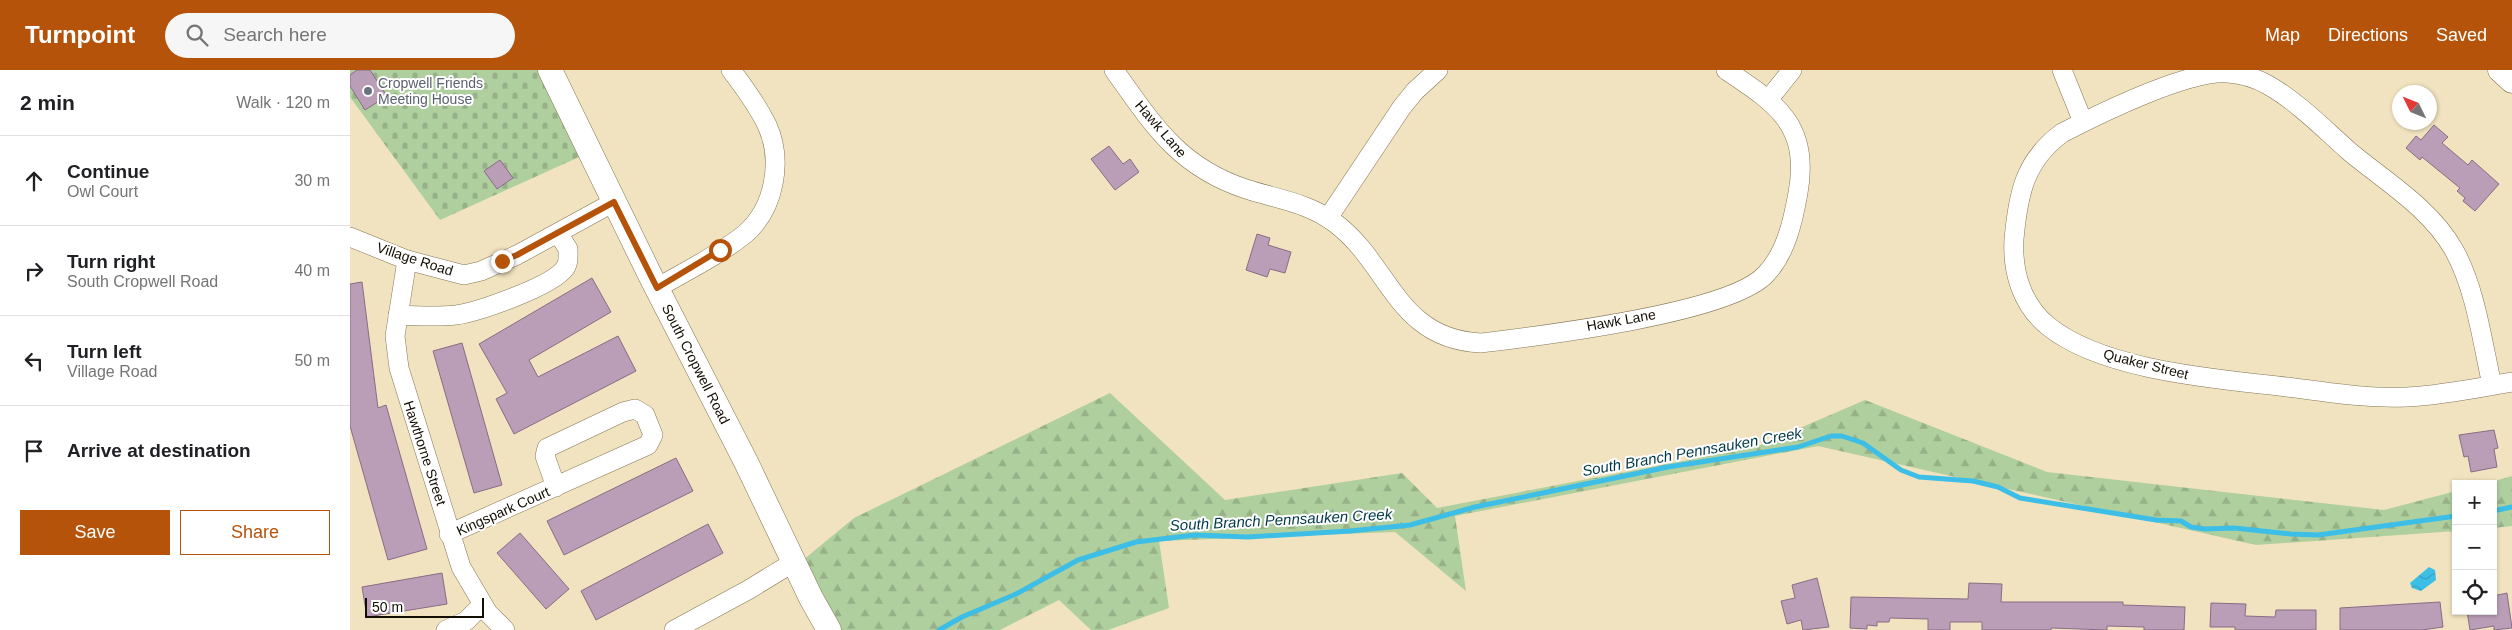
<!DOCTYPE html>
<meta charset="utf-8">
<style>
:root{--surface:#fff;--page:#f6f6f6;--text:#202124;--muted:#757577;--line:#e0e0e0;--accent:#b45309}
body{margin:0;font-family:Arial,sans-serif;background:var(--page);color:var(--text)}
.controls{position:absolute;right:15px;bottom:15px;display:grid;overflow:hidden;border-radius:0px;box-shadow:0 1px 4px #0004}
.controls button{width:45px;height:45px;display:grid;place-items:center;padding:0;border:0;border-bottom:1px solid var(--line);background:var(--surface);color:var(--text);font:25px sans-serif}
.compass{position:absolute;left:2042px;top:15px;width:45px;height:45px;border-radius:50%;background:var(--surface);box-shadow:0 1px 4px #0004;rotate:313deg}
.scale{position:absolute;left:15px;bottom:12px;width:119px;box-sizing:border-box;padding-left:5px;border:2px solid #130e03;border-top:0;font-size:14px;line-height:18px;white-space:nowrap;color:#130e03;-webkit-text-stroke:4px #fff;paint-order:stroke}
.stop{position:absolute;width:15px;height:15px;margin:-11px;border:4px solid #b45309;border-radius:50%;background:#fff}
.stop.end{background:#b45309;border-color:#fff;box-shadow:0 1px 5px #0008}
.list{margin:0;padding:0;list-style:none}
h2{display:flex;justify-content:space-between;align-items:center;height:65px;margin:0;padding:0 20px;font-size:21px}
h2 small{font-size:16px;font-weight:400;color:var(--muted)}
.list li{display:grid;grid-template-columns:32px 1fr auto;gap:15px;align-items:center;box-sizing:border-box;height:90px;padding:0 20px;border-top:1px solid var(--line)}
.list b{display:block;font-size:19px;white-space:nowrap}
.list p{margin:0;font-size:16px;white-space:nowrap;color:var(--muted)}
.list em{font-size:16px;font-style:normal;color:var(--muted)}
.actions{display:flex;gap:10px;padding:15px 20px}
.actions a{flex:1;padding:11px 0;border:1px solid var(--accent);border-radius:0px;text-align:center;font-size:18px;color:var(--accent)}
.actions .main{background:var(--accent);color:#fff}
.icon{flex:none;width:28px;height:28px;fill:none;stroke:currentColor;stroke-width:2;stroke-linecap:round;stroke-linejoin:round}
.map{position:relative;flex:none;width:2162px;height:560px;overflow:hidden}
header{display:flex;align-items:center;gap:30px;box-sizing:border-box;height:70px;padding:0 25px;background:var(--accent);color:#fff}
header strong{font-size:24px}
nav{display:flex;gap:28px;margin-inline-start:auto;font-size:18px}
.search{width:350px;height:45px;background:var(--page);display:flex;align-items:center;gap:12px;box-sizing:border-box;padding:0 18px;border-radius:28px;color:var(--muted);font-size:19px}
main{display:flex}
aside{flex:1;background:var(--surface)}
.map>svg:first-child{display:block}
.forest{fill:url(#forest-firs)}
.cemetery{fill:url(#cemetery-stones)}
.water{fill:url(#water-waves)}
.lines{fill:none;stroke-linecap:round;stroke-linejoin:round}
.stream{stroke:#3dbee6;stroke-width:5}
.building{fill:#ba9db6;stroke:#886d85}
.minor-casing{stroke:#837655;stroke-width:20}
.tertiary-casing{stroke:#837655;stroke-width:25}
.minor{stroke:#fff;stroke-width:19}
.tertiary{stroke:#fff;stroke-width:24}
.route{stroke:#b45309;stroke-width:6}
.worship-dot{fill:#6b7280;stroke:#fff;stroke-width:2}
.labels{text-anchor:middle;stroke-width:4;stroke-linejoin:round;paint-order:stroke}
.worship-label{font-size:14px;fill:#5b616d;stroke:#fff;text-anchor:start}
.street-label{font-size:14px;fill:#130e03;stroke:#fff}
.water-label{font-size:15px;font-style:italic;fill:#003949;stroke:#fff}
</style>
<header>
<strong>Turnpoint</strong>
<div class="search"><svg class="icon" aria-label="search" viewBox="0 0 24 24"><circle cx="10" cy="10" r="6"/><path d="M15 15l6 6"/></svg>Search here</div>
<nav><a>Map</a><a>Directions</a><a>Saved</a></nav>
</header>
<main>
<aside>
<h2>2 min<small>Walk · 120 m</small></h2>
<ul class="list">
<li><svg class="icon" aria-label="ahead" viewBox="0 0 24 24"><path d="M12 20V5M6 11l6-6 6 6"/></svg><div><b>Continue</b><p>Owl Court</p></div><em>30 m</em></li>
<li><svg class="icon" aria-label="right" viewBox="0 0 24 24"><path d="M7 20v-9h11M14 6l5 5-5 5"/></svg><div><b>Turn right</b><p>South Cropwell Road</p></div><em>40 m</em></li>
<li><svg class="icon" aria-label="left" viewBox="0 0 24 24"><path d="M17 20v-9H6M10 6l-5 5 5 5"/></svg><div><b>Turn left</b><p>Village Road</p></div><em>50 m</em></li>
<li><svg class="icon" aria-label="arrive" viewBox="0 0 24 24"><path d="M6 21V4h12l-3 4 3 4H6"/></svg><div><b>Arrive at destination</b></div></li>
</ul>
<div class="actions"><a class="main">Save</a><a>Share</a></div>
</aside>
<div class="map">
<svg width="2162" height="560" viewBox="0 0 2162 560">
<defs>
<pattern id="forest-firs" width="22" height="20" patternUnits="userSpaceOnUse" patternTransform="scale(1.25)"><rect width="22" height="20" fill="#afcf9f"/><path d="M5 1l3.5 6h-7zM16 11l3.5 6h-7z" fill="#96b187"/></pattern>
<pattern id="cemetery-stones" width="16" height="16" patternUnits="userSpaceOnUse" patternTransform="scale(1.25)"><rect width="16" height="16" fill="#afcf9f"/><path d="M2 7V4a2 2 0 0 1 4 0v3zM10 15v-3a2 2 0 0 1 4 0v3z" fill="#96b187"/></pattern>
<pattern id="water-waves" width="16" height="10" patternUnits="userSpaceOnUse" patternTransform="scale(1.25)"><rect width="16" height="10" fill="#3dbee6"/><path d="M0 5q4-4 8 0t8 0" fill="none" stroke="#35a2c4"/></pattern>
</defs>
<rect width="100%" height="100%" fill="#f1e3bf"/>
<!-- forest -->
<g class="forest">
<path d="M 760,323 L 875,430 L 1052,403 L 1087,438 L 1406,377 L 1515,330 L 1697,402 L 2034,440 L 2106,421 L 2106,461 L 1906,475 L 1468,376 L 1105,446 L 1116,521 L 1045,462 L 809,471 L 819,538 L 758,560 L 741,560 L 709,530 L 650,560 L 480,560 L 447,495 L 504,448 Z"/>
<path d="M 2162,406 L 2162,456 L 2143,458 L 2143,414 L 2134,414 Z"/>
</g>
<!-- cemetery -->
<path class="cemetery" d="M 0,0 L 200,0 L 240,82 L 90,150 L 0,27 Z"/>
<!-- water -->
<path class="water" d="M 2079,497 L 2085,500 L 2086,510 L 2071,521 L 2062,518 L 2060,513 Z"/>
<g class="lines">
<!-- stream -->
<g class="stream">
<path d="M 2143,441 L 2162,437"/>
<path d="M 589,560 L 612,547 L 666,524 L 728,490 L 786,472 L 845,465 L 898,467 L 1000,461 L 1060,455 L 1125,437 L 1318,397 L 1448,377 L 1481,366 L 1492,366 L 1513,373 L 1551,400 L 1569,407 L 1623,411 L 1648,417 L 1670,428 L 1806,450 L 1831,451 L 1841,457 L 1855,459 L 1884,458 L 1941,464 L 1968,465 L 2106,446"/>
</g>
</g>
<!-- building -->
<g class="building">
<path d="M 7,0 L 20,0 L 37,26 L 15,40 L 0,16 L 0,5 Z"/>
<path d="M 2084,55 L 2098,67 L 2092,73 L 2118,95 L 2122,90 L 2149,114 L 2125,141 L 2113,131 L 2115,128 L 2107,121 L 2110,118 L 2072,87 L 2070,90 L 2056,78 L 2066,66 L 2071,70 Z"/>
<path d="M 759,76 L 773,94 L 780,89 L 789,102 L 765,120 L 741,89 Z"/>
<path d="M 150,90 L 163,108 L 147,119 L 134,101 Z"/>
<path d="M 907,164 L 920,168 L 918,175 L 941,182 L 935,203 L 920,199 L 917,207 L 896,200 Z"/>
<path d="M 242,208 L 261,242 L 179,290 L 188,307 L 268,266 L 286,301 L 164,364 L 146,329 L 157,323 L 129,274 Z"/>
<path d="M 12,212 L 28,338 L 36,335 L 77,479 L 38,490 L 0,356 L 0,214 Z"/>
<path d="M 112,273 L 152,415 L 124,423 L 83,281 Z"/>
<path d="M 2144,360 L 2148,378 L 2144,379 L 2147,397 L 2121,402 L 2118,386 L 2114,387 L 2109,365 Z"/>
<path d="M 326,388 L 343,421 L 214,485 L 197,451 Z"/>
<path d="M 358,454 L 373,483 L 246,550 L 231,521 Z"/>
<path d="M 170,463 L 219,519 L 196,539 L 147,483 Z"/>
<path d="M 92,503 L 97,534 L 17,547 L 12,517 Z"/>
<path d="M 1467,508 L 1479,557 L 1453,560 L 1451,550 L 1437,554 L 1431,531 L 1445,528 L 1442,515 Z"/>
<path d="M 1619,513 L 1652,514 L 1651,532 L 1773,532 L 1773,535 L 1835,537 L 1834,560 L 1794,560 L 1794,557 L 1757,556 L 1757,560 L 1701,558 L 1701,560 L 1632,560 L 1632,552 L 1600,552 L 1600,560 L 1578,560 L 1578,549 L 1540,548 L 1539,552 L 1527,552 L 1527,556 L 1517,555 L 1517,559 L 1500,558 L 1501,527 L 1618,529 Z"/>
<path d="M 2157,523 L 2162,558 L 2144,560 L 2144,556 L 2120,560 L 2117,541 L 2143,541 L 2143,526 Z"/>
<path d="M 2090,532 L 2093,557 L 2072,560 L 1990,560 L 1990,538 Z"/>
<path d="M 1861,533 L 1896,534 L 1895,546 L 1925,547 L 1926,540 L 1966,540 L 1966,560 L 1885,560 L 1885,557 L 1860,557 Z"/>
</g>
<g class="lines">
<!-- minor casing -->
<g class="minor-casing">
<g id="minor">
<path d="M 764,0 C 803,55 829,97 896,119 C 927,129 959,133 985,153 C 1040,194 1046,269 1131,273 C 1189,266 1381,243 1416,204 C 1436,183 1443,151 1448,123 C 1460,55 1427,34 1376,0"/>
<path d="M 1712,0 L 1733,52"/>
<path d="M 1418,30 L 1442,0"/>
<path d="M 978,148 L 1052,37 L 1065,21 L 1088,0"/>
<path d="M 0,167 L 57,190 L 114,205 L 131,201 L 167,185 L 264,132"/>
<path d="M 57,190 L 45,266 L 49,298 L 111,497 L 138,543 L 155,560"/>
<path d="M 307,218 C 336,201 369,185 395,164 C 425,138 433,90 417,55 C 407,35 394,17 381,0"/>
<path d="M 48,245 C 67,246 87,247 106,245 C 128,242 203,216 215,198 C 219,193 218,185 218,179 L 208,163"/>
<path d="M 2142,315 C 2132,271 2126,220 2104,180 C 2080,138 2036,112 2000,82 C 1974,59 1948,32 1918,15 C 1906,8 1891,4 1878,3 C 1838,0 1749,44 1712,63 C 1674,91 1668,125 1664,169 C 1662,202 1672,235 1698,256 C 1753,301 1869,309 1937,317 C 1977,322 2018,329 2057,327 C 2093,325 2127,318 2162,312"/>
<path d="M 99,464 L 298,375 L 303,365 L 295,345 L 285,339 L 273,342 L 197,378 L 195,386 L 206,417"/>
<path d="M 96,560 L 116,551 L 132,535"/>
<path d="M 324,560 L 398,520 L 444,492"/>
</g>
</g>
<!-- tertiary casing -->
<g class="tertiary-casing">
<g id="tertiary">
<path d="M 200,0 L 301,207 L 396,392 L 461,528 L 479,560"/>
<path d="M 2150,0 L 2162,11"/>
</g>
</g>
<!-- minor -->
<use href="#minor" class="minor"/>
<!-- tertiary -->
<use href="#tertiary" class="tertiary"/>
</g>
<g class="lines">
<!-- route -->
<path class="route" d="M 152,191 L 167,185 L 264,132 L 307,218 L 370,180"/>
</g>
<!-- markers -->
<circle class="worship-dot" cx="18" cy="21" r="5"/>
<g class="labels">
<!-- worship labels -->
<g class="worship-label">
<text x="28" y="18">Cropwell Friends<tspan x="28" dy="16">Meeting House</tspan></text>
</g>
<!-- street labels -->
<g class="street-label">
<text transform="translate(811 59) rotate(49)" y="5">Hawk Lane</text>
<text transform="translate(65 189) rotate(18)" y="5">Village Road</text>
<text transform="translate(1271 250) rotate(-10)" y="5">Hawk Lane</text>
<text transform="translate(346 294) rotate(63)" y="5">South Cropwell Road</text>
<text transform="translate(1796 294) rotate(14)" y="5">Quaker Street</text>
<text transform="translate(75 383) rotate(72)" y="5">Hawthorne Street</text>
<text transform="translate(153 441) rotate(-24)" y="5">Kingspark Court</text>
</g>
<!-- water labels -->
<g class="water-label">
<text transform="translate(1342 382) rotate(-10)" y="5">South Branch Pennsauken Creek</text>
<text transform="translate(931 450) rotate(-3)" y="5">South Branch Pennsauken Creek</text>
</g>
</g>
</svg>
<div class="controls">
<button>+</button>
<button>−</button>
<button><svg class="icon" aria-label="locate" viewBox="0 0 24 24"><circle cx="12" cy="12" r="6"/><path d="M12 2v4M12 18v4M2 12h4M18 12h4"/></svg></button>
</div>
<svg class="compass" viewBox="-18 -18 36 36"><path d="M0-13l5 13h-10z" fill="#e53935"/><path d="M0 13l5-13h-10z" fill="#757577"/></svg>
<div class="scale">50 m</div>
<div class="stop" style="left:370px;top:180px"></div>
<div class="stop end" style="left:152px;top:191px"></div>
</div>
</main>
